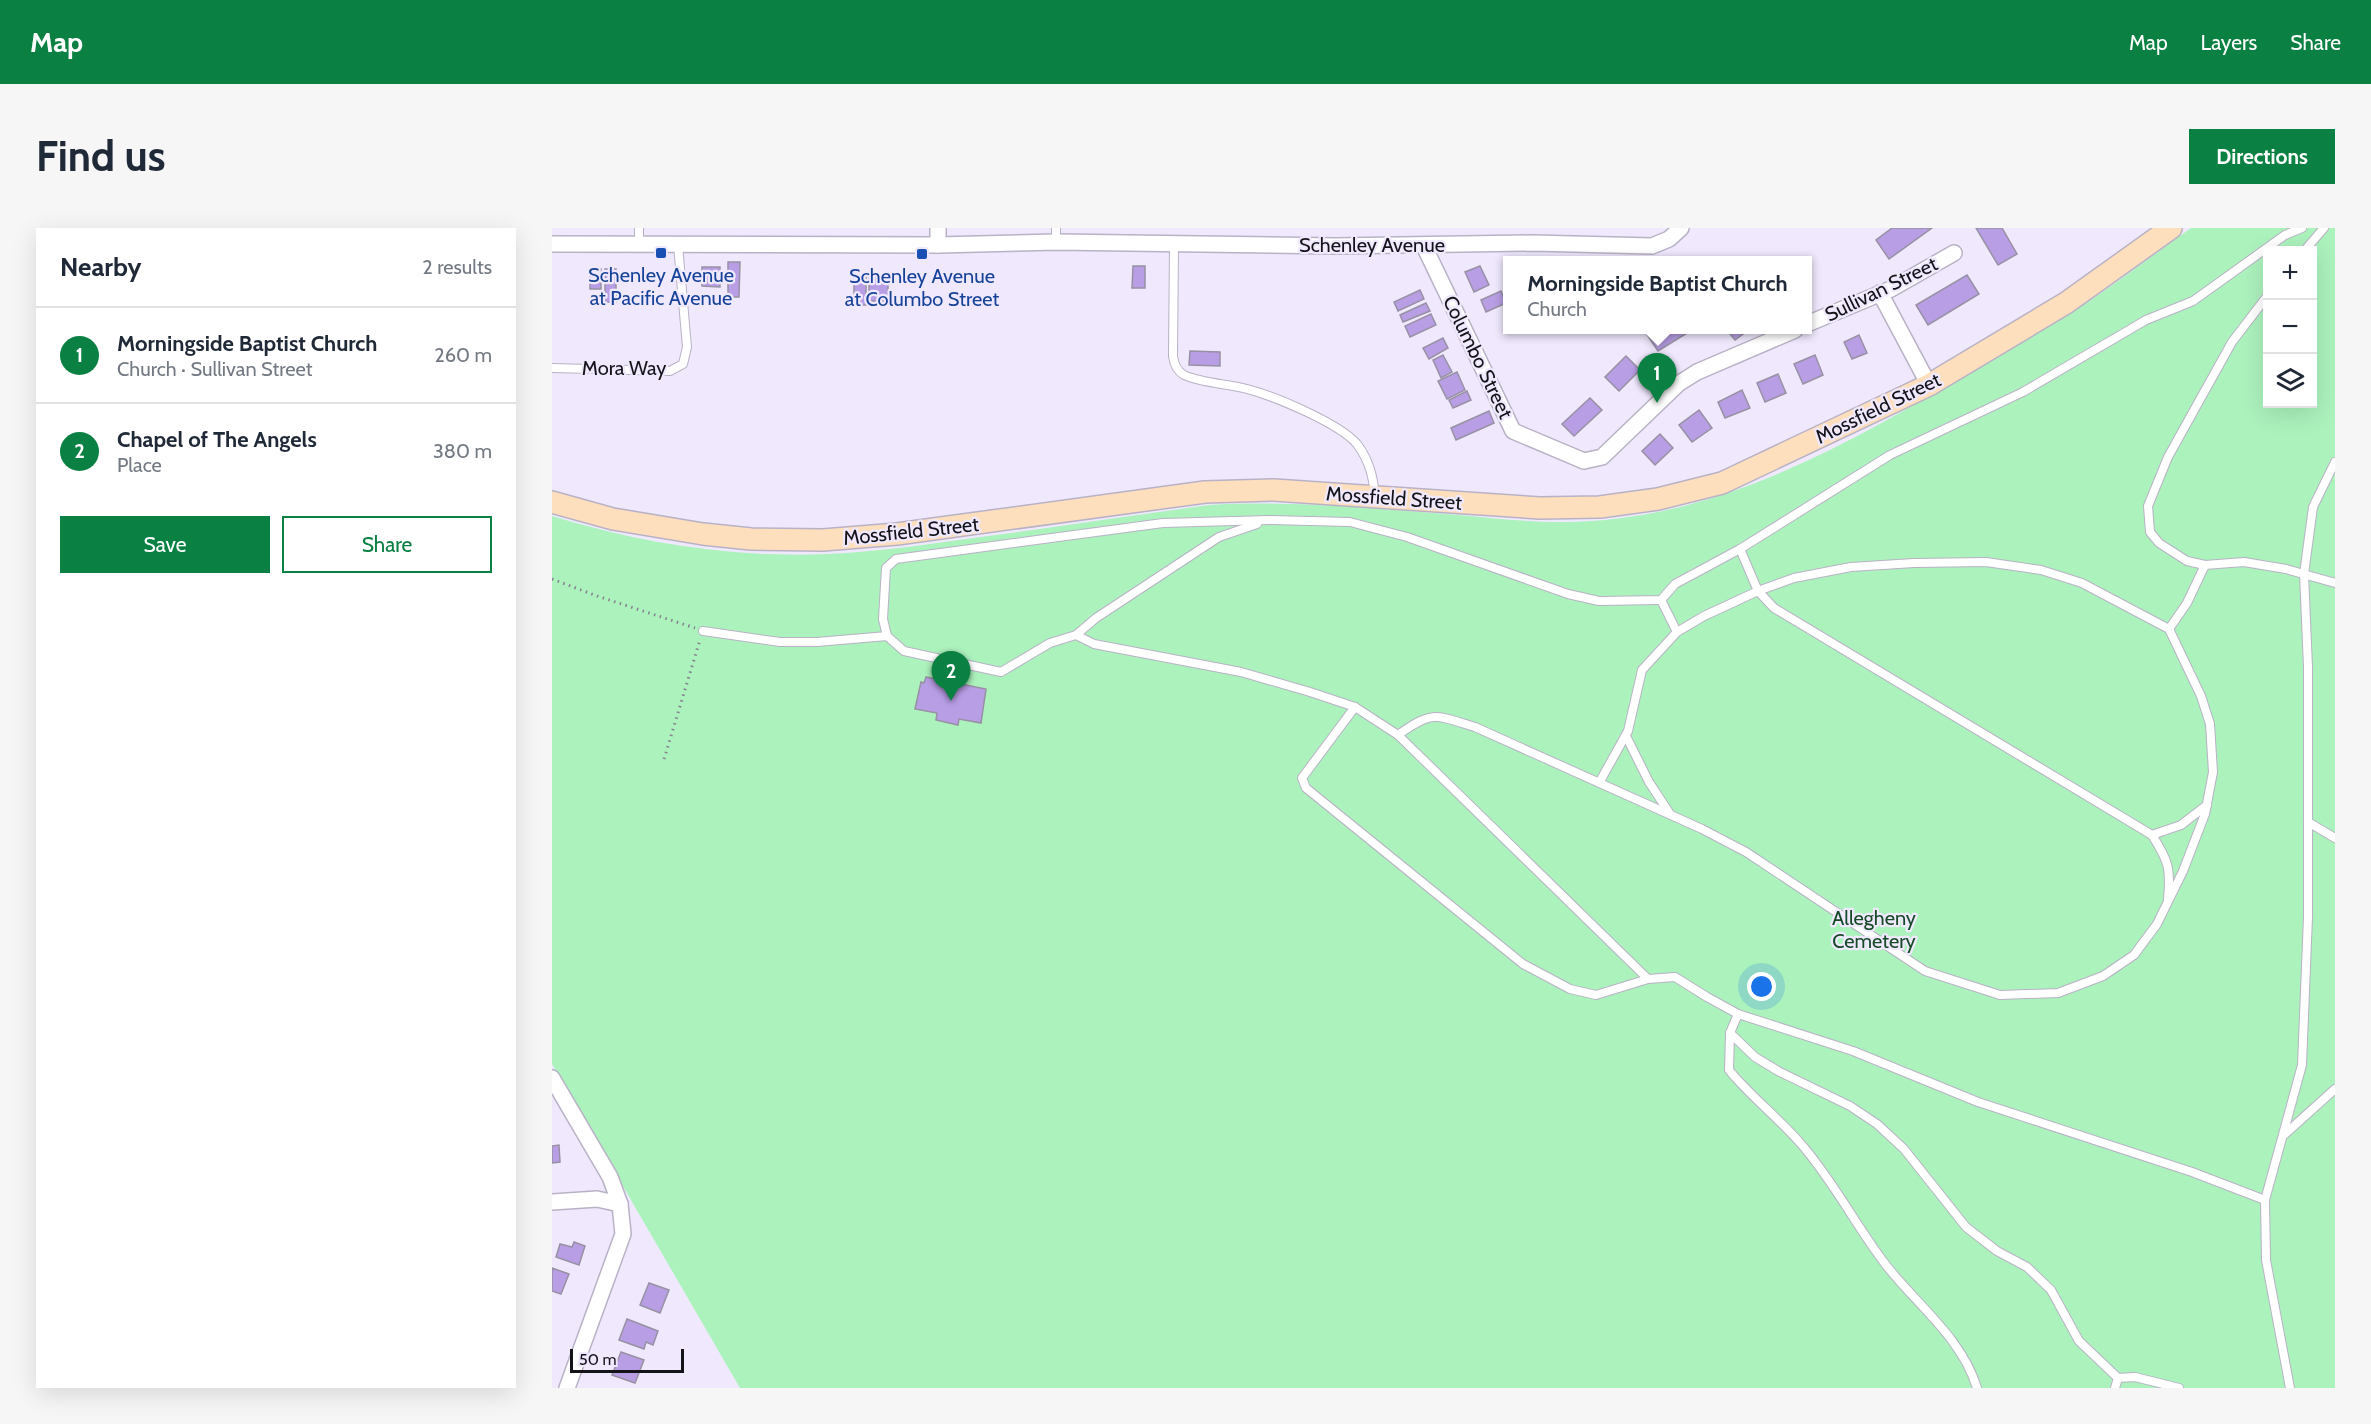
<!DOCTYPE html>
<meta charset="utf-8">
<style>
:root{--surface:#fff;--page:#f6f6f7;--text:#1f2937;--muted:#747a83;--line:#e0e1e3;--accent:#0b8043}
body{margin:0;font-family:Cabin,sans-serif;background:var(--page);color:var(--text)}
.controls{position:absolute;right:18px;top:18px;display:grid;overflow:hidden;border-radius:0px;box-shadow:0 6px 24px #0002}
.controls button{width:54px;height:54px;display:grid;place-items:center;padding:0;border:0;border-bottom:2px solid var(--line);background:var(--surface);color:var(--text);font:30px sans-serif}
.scale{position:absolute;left:18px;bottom:15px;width:114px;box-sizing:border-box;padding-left:6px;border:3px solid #15131a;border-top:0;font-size:16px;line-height:21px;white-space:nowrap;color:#15131a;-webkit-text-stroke:4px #f0e9fe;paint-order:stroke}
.you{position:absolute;left:1210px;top:759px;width:21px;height:21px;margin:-15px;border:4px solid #fff;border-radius:50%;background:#1a73e8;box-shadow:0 0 0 9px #1a73e833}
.badge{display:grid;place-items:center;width:39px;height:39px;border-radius:50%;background:var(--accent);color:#fff;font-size:20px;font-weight:700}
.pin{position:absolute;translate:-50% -50px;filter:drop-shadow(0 2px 3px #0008)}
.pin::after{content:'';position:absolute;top:32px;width:21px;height:18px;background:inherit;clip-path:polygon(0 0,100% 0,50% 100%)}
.popup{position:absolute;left:951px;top:28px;width:309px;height:78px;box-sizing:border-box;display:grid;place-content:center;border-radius:0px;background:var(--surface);filter:drop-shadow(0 2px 4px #0005);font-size:20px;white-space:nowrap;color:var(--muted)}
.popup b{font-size:22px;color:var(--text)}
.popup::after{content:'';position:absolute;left:50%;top:100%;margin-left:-12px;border:12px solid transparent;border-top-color:var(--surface)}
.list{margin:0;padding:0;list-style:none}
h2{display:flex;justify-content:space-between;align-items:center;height:78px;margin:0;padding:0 24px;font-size:26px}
h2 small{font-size:20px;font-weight:400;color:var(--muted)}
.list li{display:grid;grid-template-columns:39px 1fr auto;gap:18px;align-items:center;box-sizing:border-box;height:96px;padding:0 24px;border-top:2px solid var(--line)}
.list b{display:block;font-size:22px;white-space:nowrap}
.list p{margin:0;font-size:20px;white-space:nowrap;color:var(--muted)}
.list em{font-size:20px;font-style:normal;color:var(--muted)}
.actions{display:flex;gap:12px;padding:18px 24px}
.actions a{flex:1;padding:14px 0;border:2px solid var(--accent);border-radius:0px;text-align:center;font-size:21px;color:var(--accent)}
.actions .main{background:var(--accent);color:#fff}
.icon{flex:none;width:33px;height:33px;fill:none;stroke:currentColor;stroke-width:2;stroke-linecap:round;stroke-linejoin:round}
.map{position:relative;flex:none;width:1783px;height:1160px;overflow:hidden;border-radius:0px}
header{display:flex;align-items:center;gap:36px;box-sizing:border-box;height:84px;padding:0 30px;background:var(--accent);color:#fff}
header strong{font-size:28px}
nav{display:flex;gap:33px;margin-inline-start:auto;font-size:21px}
.intro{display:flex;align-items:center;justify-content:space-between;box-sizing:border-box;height:144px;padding:0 36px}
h1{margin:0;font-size:42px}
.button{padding:15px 27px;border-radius:0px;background:var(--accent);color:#fff;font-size:21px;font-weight:700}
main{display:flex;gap:36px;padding:0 36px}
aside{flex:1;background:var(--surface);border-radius:0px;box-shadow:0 6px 24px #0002}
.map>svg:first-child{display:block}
.green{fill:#acf2bd;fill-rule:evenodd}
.building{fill:#b89ee5;stroke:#9891a4;stroke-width:1.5}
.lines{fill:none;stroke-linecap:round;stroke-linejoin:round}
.lane-casing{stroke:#b9b2c6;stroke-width:10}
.street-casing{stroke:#b9b2c6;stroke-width:18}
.secondary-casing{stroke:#b9b2c6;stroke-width:24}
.path{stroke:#878290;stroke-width:3;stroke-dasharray:1.5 4.5;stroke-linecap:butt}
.lane{stroke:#fff;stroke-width:8}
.street{stroke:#fff;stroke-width:15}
.secondary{stroke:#fddfbd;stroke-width:21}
.transit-dot{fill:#1a4fb4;stroke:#f0e9fe;stroke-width:2}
.labels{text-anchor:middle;stroke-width:4.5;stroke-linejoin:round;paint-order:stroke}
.street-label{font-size:20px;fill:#15131a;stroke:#f0e9fe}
.transit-label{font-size:20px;fill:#164399;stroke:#f0e9fe}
.park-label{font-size:20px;fill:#154a27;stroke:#f0e9fe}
</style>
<header>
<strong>Map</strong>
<nav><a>Map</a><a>Layers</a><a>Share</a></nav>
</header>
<div class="intro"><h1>Find us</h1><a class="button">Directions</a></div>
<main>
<aside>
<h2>Nearby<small>2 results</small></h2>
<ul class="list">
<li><span class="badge">1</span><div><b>Morningside Baptist Church</b><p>Church · Sullivan Street</p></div><em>260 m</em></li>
<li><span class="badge">2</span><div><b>Chapel of The Angels</b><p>Place</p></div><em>380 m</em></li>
</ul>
<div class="actions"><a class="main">Save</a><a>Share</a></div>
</aside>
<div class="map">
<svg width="1783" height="1160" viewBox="0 0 1783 1160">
<rect width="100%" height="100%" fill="#f0e9fe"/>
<!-- green -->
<path class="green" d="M 1639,0 L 1783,0 L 1783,1160 L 188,1160 L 0,836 L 0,288 C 88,315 181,330 274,326 C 328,324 383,315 436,308 C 510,298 584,287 657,277 C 740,272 824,281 907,287 C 940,290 974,294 1007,294 C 1162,295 1302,214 1430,136 C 1457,120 1486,106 1513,89 C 1556,62 1597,30 1639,0 ZM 1716,22 L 1760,22 L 1760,176 L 1716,176 Z"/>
<!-- building -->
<g class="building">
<path d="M 1340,0 L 1380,0 L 1337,31 L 1324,12 Z"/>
<path d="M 1424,0 L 1450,0 L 1465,26 L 1446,37 Z"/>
<path d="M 176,34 L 188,34 L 187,69 L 176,69 Z"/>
<path d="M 581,38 L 593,38 L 593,60 L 580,60 Z"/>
<path d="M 928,38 L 937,57 L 922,64 L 913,44 Z"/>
<path d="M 150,39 L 168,39 L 168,59 L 150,58 Z"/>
<rect x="38" y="41" width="11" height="20"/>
<rect x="53" y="41" width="11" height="33"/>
<path d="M 1415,47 L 1427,66 L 1376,97 L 1364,77 Z"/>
<rect x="302" y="48" width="12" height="29"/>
<rect x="317" y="48" width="19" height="25"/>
<path d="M 868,62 L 872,71 L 846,83 L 842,74 Z"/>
<path d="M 949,63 L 954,75 L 934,84 L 929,72 Z"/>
<path d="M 874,75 L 878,83 L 851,94 L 848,87 Z"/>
<path d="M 879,86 L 884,97 L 858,109 L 853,98 Z"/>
<path d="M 1092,102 L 1140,102 L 1106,123 Z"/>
<path d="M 1175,102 L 1192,102 L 1194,104 L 1183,112 Z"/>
<path d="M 1307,107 L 1315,125 L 1300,131 L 1292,114 Z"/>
<path d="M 891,110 L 896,120 L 877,131 L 871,120 Z"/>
<path d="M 638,123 L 668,124 L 668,138 L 637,137 Z"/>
<path d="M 891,127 L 900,144 L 889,150 L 881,132 Z"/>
<path d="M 1263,127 L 1271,147 L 1251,156 L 1242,136 Z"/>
<path d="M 1074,128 L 1088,142 L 1067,163 L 1053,149 Z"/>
<path d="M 905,144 L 913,162 L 895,171 L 886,153 Z"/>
<path d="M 1226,146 L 1234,165 L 1213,174 L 1205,155 Z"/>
<path d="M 1190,162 L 1198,180 L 1173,190 L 1166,174 Z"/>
<path d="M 915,163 L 919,172 L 901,180 L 897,172 Z"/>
<path d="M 1038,170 L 1050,182 L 1022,208 L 1010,196 Z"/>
<path d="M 1147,182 L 1160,200 L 1140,214 L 1127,197 Z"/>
<path d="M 937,183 L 942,195 L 904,212 L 899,200 Z"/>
<path d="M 1108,206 L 1121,220 L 1103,237 L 1090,223 Z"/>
<path d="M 374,449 L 434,461 L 429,495 L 407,491 L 406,497 L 384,492 L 385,485 L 363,481 L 369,454 L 372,455 Z"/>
<path d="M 7,917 L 8,934 L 0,935 L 0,918 Z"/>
<path d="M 22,1014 L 33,1018 L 27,1037 L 4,1029 L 8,1016 L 20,1019 Z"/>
<path d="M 0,1040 L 17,1046 L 9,1066 L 0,1063 Z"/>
<path d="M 97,1055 L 117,1062 L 108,1085 L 88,1077 Z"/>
<path d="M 75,1091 L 106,1103 L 101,1117 L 94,1114 L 92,1121 L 67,1112 Z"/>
<path d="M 69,1124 L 92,1132 L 83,1155 L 60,1147 Z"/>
</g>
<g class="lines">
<!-- lane casing -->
<g class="lane-casing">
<g id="lane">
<path d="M 87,0 L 87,16"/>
<path d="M 504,0 L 504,14"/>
<path d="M 622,15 L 621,128 C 622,136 625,143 632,147 C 649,155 677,156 695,161 C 722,168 787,195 805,216 C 817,232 821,248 823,267"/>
<path d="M 1753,22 L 1772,0"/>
<path d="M 0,140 L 118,143 L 131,136 L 135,119 L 126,17"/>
<path d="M 1188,321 L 1338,227 L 1471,164 L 1594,92 L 1641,73 L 1733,7 L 1750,0"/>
<path d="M 1653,337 L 1635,333 L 1607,315 L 1598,304 L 1596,278 L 1616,229 L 1680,114 L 1716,67"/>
<path d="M 1109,372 L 1125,404"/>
<path d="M 1617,401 L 1635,375 L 1653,337 L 1692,334 L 1734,341 L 1783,355"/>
<path d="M 151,403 L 228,414 L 265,414 L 335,408"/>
<path d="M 524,407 L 544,390 L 667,309 L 705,296"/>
<path d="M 803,479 L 750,550 L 754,560 L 971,736 L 1018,761 L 1044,767 L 1096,751"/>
<path d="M 846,507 C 881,482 883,487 923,499 L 1150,601 L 1194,624 L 1373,743 L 1448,767 L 1506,765 L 1551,748 L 1582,727 L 1605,696 L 1631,643 L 1653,586 L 1661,544 L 1658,496 L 1649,468 L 1617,401 L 1530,355 L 1489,342 L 1434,334 L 1362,335 L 1299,339 L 1242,350 L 1206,363 L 1152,388 L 1125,404 L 1090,442 L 1076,503 L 1047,555"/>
<path d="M 1074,508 L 1097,554 L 1118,586"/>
<path d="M 1756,594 L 1783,610"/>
<path d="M 1600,607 L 1629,597 L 1655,577"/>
<path d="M 1616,671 C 1619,640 1616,632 1600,607 L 1222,380 L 1206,363 L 1188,321 L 1123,356 L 1109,372 L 1047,373 L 1016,366 L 855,309 L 798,294 L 717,292 L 611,295 L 344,331 L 334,340 L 331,391 L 335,408 L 352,423 L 449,444 L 498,415 L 524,407 L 542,416 L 689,444 L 758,464 L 803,479 L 846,507 L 1096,751 L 1123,749 L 1155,769 L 1186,786 L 1301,823 L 1426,874 L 1640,944 L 1713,972"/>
<path d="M 1186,786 L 1178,805 L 1177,842 C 1199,869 1227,890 1250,917 C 1282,954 1304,998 1334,1037 C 1365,1077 1410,1110 1425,1160"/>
<path d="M 1178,805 L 1203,829 L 1226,843 L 1298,878 L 1325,896 L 1352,921 L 1414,999 L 1445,1023 L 1475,1039 L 1499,1062 L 1527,1113 L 1566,1150 L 1583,1149 L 1627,1160"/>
<path d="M 1733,906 L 1783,861"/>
<path d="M 1563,1160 L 1566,1150"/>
<path d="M 1738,1160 L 1714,1032 L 1713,972 L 1750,837 L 1756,689 L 1756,439 L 1752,346 L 1761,279 L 1783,234"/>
</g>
</g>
<!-- street casing -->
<g class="street-casing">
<g id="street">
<path d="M 0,16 L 386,17 L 504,14 L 783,18 L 981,15 L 1100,18 L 1117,11 L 1129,0"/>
<path d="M 386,17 L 386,0"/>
<path d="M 872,18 L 961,203 L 1032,233 L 1050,229 L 1126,156 L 1145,144 L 1243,102"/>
<path d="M 1328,65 L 1377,157"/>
<path d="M 1255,96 L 1339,61 L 1402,25"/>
<path d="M 0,850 L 58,949 L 68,976 L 71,1006 L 15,1160"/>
<path d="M 0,974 L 45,971 L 68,976"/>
</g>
</g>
<!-- secondary casing -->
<g class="secondary-casing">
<path id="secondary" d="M 0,274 L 61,291 L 151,306 L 199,311 L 271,312 L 345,306 L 653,264 L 722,262 L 988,280 L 1048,279 L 1106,271 L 1170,255 L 1377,157 L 1514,75 L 1619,0"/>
</g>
<!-- path -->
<g class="path">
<path d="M 0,351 L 45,368 L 143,400"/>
<path d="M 112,531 L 148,412"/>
</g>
<!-- lane -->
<use href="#lane" class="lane"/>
<!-- street -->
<use href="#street" class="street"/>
<!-- secondary -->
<use href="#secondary" class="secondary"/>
</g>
<!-- markers -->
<g class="transit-dot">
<rect x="103" y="19" width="12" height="12" rx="3"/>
<rect x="364" y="20" width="12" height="12" rx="3"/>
</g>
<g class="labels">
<!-- street labels -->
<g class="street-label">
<text x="820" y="24">Schenley Avenue</text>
<text transform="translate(1329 61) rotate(-26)" y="7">Sullivan Street</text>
<text transform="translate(926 129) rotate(64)" y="7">Columbo Street</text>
<text x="72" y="147">Mora Way</text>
<text transform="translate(1326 180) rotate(-26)" y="7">Mossfield Street</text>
<text transform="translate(842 270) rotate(4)" y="7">Mossfield Street</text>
<text transform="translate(359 303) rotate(-6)" y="7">Mossfield Street</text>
</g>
<!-- transit labels -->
<g class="transit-label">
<text x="109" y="54">Schenley Avenue<tspan x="109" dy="23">at Pacific Avenue</tspan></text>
<text x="370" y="55">Schenley Avenue<tspan x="370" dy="23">at Columbo Street</tspan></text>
</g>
<!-- park labels -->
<g class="park-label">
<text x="1322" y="697">Allegheny<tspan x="1322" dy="23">Cemetery</tspan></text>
</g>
</g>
</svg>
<div class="controls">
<button>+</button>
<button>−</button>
<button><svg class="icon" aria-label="layers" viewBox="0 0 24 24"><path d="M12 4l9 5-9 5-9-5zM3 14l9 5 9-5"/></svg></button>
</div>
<div class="scale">50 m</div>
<div class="you"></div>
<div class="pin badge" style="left:1105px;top:175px">1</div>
<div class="popup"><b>Morningside Baptist Church</b>Church</div>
<div class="pin badge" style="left:399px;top:473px">2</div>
</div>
</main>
